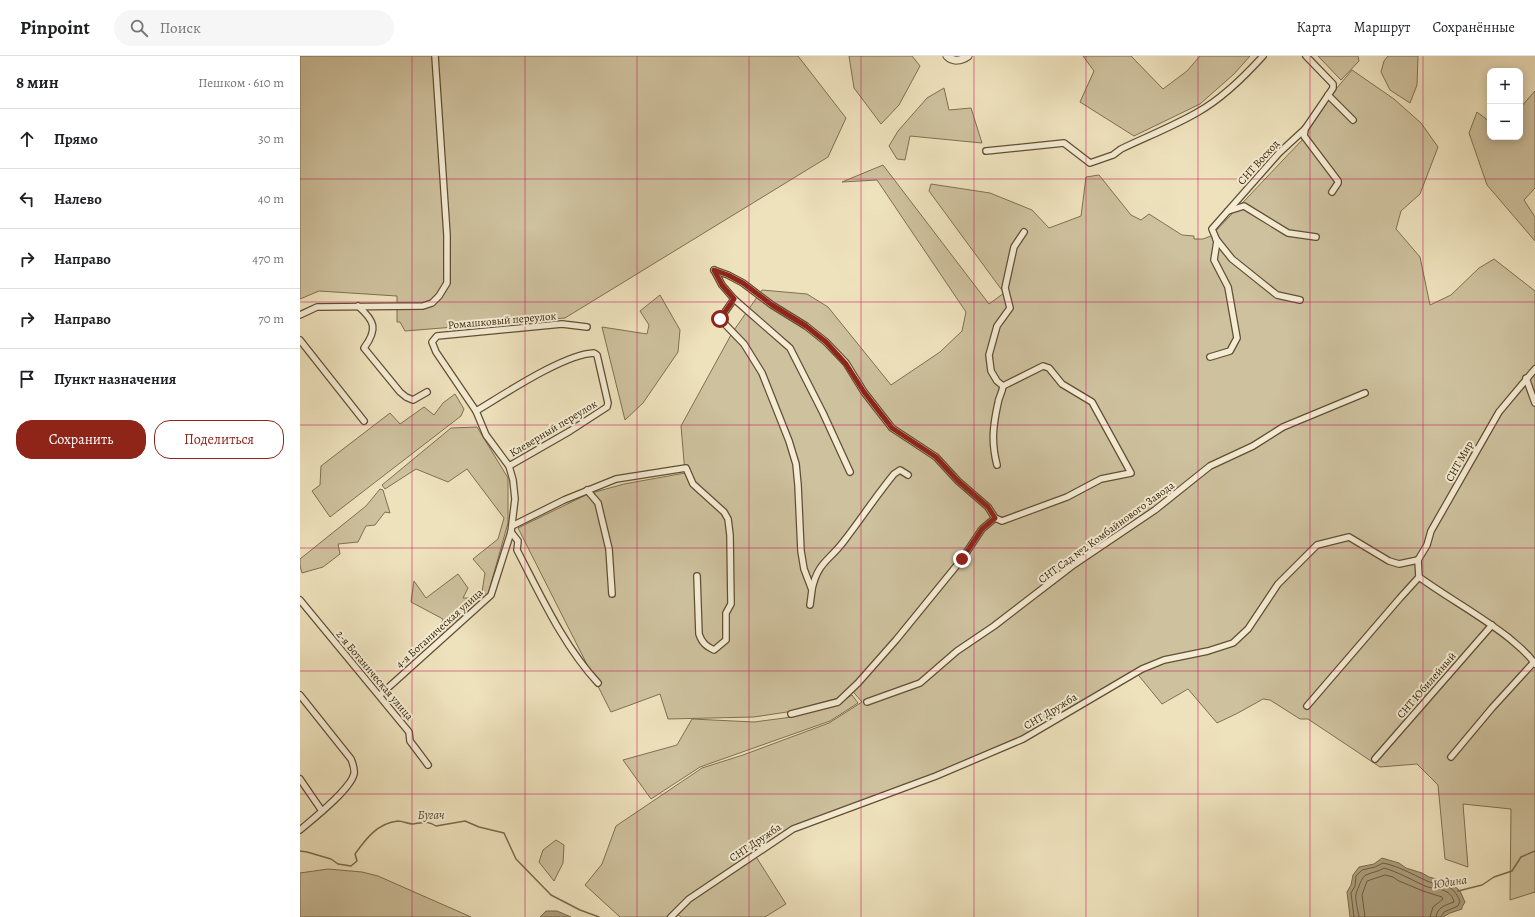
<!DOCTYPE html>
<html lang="ru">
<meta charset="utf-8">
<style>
:root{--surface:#fff;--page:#f6f6f6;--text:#202124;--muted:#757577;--line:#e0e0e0;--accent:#8f2418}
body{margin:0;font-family:Alegreya,serif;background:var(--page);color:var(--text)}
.controls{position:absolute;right:12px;top:12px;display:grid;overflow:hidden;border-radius:8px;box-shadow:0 2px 10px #0003}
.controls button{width:36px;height:36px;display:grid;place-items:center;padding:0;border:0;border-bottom:1px solid var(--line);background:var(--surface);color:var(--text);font:20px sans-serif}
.stop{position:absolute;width:12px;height:12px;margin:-9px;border:3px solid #8f2418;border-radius:50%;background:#fff}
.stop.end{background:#8f2418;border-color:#fff;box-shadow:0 1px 4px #0008}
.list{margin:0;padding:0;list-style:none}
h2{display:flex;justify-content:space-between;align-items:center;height:52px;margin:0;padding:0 16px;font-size:17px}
h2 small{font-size:13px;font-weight:400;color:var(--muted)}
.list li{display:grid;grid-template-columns:26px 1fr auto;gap:12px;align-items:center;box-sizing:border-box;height:60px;padding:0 16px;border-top:1px solid var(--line)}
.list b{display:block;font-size:15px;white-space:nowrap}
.list em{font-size:13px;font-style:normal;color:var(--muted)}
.actions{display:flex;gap:8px;padding:12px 16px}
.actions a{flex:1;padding:9px 0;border:1px solid var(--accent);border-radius:16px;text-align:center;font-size:14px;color:var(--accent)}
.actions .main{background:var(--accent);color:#fff}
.icon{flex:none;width:22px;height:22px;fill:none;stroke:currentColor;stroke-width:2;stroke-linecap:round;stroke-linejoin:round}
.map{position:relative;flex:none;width:1235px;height:861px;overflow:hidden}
header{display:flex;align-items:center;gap:24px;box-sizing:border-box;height:56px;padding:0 20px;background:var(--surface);border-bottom:1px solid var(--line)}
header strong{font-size:19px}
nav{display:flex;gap:22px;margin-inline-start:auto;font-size:14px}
.search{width:280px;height:36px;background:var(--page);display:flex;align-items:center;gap:10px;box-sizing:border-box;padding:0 14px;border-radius:22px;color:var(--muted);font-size:15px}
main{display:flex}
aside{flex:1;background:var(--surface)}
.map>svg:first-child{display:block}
.green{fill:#cec19e;stroke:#7f7051}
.water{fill:#ad9f7e;stroke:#7b6b4d}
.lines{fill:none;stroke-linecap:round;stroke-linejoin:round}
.shore{stroke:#6e5e41;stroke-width:1}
.stream{stroke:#7b6b4d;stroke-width:1.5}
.minor-casing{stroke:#604f32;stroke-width:8}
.tertiary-casing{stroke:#604f32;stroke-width:9}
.minor{stroke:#f4ecd4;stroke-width:5.5}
.tertiary{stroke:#f4ecd4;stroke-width:7}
.route{stroke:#8f2418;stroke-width:5}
.grid{fill:none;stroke:#c2185b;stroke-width:1;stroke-opacity:0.55}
.labels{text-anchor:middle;stroke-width:4;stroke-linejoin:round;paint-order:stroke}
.street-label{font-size:11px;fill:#301e04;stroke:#f4ecd4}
.water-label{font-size:12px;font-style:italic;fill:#5c4b2f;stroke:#f4ecd4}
</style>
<header>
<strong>Pinpoint</strong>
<div class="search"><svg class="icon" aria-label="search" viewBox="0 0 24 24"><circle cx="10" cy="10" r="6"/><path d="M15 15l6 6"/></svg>Поиск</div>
<nav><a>Карта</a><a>Маршрут</a><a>Сохранённые</a></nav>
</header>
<main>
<aside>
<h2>8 мин<small>Пешком · 610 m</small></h2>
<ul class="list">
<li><svg class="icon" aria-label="ahead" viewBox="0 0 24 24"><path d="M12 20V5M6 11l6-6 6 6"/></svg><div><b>Прямо</b></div><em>30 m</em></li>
<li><svg class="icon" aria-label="left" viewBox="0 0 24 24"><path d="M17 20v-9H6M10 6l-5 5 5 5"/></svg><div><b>Налево</b></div><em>40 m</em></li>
<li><svg class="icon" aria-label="right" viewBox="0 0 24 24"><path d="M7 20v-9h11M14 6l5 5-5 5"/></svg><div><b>Направо</b></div><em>470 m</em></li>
<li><svg class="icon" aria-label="right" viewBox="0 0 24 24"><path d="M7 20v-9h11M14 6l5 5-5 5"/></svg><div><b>Направо</b></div><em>70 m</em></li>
<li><svg class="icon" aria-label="arrive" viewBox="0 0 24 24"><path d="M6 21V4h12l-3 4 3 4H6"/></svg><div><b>Пункт назначения</b></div></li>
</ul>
<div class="actions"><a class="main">Сохранить</a><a>Поделиться</a></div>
</aside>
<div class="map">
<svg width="1235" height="861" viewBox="0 0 1235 861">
<rect width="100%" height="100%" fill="#eee2bd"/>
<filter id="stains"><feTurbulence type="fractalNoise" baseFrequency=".005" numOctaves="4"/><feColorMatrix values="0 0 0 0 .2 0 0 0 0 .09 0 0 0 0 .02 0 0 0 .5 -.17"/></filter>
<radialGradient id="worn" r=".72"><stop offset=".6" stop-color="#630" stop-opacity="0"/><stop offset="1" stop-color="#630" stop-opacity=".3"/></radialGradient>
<!-- green -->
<g class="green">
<path d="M 0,0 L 498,0 L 546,62 L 528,101 L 265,262 L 105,275 L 100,266 L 97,266 L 97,240 L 19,235 L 0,243 Z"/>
<path d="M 549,0 L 612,0 L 620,10 L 599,49 L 581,68 L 554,32 Z"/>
<path d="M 783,0 L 831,0 L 863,33 L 887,15 L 900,0 L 950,0 L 934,18 L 900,48 L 834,80 L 780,46 L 794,15 Z"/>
<path d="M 1018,0 L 1058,0 L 1059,5 L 1041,24 Z"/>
<path d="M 1088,0 L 1118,0 L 1117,29 L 1110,47 L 1090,34 L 1081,16 L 1084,5 Z"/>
<path d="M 1052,14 L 1094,43 L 1121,67 L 1138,91 L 1120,138 L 1101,155 L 1096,173 L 1120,201 L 1130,249 L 1151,239 L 1179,212 L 1194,203 L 1235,235 L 1235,836 L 1210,844 L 1211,753 L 1163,748 L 1168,811 L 1145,803 L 1138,729 L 1117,708 L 1080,711 L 1008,663 L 1000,663 L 970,644 L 963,643 L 938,657 L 917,667 L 888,633 L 862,648 L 835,615 L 722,681 L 639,718 L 491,771 L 453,796 L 486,848 L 465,861 L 381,861 L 373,855 L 366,861 L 320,861 L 285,829 L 302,808 L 316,770 L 402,712 L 443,699 L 529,667 L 562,646 L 549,631 L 538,642 L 487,656 L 454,661 L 368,663 L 360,638 L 311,656 L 218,472 L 288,438 L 324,428 L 385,417 L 381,370 L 432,277 L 462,234 L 507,238 L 528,251 L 591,329 L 640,296 L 662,275 L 666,256 L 577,124 L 542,126 L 583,109 L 689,248 L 704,237 L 629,135 L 631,128 L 690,137 L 732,154 L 749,172 L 781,160 L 786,121 L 799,119 L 831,159 L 841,164 L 849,158 L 882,179 L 894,180 L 894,183 L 903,183 L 911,180 L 1002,84 L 1036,33 Z"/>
<path d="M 644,32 L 649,54 L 671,52 L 682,87 L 610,80 L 605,104 L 597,103 L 589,90 L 598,75 L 627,42 Z"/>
<path d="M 1235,35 L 1235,132 L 1224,144 L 1235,161 L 1235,185 L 1187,129 L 1169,77 L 1177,56 L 1190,66 L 1190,81 L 1220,81 L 1220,52 Z"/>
<path d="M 360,239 L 380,274 L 378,296 L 343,347 L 325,364 L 302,271 L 347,278 L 349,269 L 340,255 Z"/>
<path d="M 155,338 L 164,353 L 161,360 L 30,461 L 12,435 L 20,429 L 21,410 L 90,357 L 100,368 L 124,351 L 134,359 L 143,347 Z"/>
<path d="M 177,371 L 208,422 L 208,467 L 188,538 L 138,580 L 143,563 L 111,546 L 114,525 L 126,542 L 158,518 L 168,532 L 163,542 L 174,542 L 182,536 L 185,517 L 173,503 L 198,483 L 204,462 L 167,413 L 148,426 L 116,413 L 85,433 L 82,429 L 151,372 Z"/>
<path d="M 80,433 L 83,434 L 90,457 L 85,456 L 75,469 L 66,470 L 58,486 L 38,488 L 40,498 L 23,511 L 2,517 L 0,510 L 0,503 L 66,450 Z"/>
<path d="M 552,639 L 558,647 L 530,665 L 400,711 L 351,743 L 323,704 L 377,689 L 392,663 L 454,666 L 492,661 L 539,647 Z"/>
<path d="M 256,784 L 264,789 L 263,807 L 254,825 L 239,806 L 243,794 Z"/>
<path d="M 28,813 L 62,816 L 78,820 L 171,861 L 0,861 L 0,817 Z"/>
</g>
<!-- water -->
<g class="water">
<path d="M 1082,802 L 1099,807 L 1106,812 L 1122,817 L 1129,821 L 1151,827 L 1160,835 L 1165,846 L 1162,851 L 1162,853 L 1150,857 L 1143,861 L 1050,861 L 1047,836 L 1051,829 L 1053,819 L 1059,811 L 1074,808 Z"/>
<path d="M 246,855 L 257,855 L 271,861 L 240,861 Z"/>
</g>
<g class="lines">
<!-- shore -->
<g class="shore">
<path d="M 1054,861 L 1051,837 L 1055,830 L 1056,820 L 1062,814 L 1075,811 L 1083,807 C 1098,810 1112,818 1127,825 C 1134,828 1142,827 1149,831 C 1154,834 1158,840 1160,845 L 1158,850 L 1144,856 L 1141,861"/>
<path d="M 1059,861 C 1058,854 1055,845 1056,838 C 1057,835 1062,820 1066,819 C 1072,816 1078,816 1084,812 C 1098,816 1112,824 1125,830 C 1132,833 1141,832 1147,836 C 1151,838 1153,842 1154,846 C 1146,849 1137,851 1136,861"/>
<path d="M 1065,861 L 1062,839 L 1067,825 L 1085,819 L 1093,821 L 1099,825 L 1123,835 L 1142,841 L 1143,843 L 1133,851 L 1130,861"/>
</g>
<!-- stream -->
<g class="stream">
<path d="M 0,795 L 7,796 L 31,803 L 38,808 L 51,810 L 57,805 L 55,798 C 65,784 77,767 98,765 C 103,765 108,768 113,768 C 123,767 127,764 136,770 L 165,765 L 179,771 L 204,777 L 216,803 L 251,839 L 280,854 L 299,861"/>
<path d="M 1158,835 L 1182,829 L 1194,821 L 1212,815 L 1221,801 L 1235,795"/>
</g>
<!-- minor casing -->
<g class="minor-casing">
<g id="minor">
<path d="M 1028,39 L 1053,64"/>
<path d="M 1005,73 L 1004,80 L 1038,125 L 1038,127 L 1032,136"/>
<path d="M 686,95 L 764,87 L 790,107 L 813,99 L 821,93 C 846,81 874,70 898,56 C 923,42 944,21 963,0"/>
<path d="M 928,155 L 944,150 L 988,177 L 1016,181"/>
<path d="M 916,183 L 932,203 L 977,239 L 1000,244"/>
<path d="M 414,214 L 428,219 L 443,227 L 472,249 L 506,270 L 526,286 L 546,307 L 564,336 L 592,372 L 636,401 L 658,425 L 688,451 L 695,462 L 682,473 L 662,503 L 596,584 L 558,627 L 538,646 L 491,658"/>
<path d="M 414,214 L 422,229 L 434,243 L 420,263 L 444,288 L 462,317 L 489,385 L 496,408 L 498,429 L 501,495 L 504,513 L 512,534 L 510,549"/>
<path d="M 434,243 L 490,292 L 523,357 L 550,416"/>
<path d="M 58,250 C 75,265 78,273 64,292 L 100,336 L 106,341 L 113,344 L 127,336"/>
<path d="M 0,259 L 17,251 L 123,250 L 132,247 L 139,240 L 147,227 L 147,179 L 135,0"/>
<path d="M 0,284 L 64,365"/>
<path d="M 910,301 L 930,295 L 937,282 L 928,231 L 914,204 L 917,185 L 912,173 L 979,97 L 1005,73 L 1033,32 L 1033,28 L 1006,0"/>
<path d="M 1226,322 L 1235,347"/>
<path d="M 176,355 C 203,339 264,298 294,297 L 297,299 L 308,347 L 307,351 L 270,375 L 209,410"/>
<path d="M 697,409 C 691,386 693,370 698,347 C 699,340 702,338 703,330 L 697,325 L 691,315 L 689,299 L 697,270 L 710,252 L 705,232 L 714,191 L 724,176"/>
<path d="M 287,434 L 298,447 L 309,493 L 312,538"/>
<path d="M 695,462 L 702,465 L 767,441 L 801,423 L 831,417 L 792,346 L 762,328 L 749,312 L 743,310 L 703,330"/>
<path d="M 212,470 L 264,444 L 316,423 L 386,412 L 393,428 L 424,456 L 428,463 L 430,479 L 431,548 L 426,557 L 426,584 L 414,594 C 406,590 402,587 399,578 L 397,520"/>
<path d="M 211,476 L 218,485 L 217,494 C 241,540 263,589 298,627"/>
<path d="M 1118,504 L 1127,489 L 1131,475 L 1199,356 L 1235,313"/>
<path d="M 1118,504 L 1119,521 C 1148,542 1180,559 1209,582 C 1218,590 1228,597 1235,608"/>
<path d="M 512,533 C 518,506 529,505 544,485 C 561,463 576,440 594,418 L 600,414 L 608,419"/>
<path d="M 0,544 L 109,676 L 110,685 L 128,709"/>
<path d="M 0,639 L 51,703 C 53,708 55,713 54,718 C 50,734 13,763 0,774"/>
<path d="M 80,639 L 191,539 L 211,476 L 215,443 L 213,424 L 209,410 L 186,379 L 176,355 L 136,296 L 132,286 L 137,280 L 262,268 L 287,271"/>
<path d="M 567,646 L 620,627 L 657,595 L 694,570 L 772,510 L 855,454 L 910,410 L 953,390 L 983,371 L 1065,337"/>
<path d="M 1007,650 L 1100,542 L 1119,521"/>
<path d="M 1151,701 L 1192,652 L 1234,606"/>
<path d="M 1075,703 L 1192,569"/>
<path d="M 0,723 L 22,755"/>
<path d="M 371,861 L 389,843 L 493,773 L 636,720 L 723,683 L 842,613 L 864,604 L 908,595 L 933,587 L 948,573 L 978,528 L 1017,489 L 1049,481 L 1089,505 L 1099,508 L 1118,504"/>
</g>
</g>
<!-- tertiary casing -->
<g class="tertiary-casing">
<path id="tertiary" d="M 647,0 C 653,6 661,5 668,0"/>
</g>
<!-- minor -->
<use href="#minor" class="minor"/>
<!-- tertiary -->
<use href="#tertiary" class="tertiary"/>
</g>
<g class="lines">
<!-- route -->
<path class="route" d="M 420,263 L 434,243 L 422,229 L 414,214 L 428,219 L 443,227 L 472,249 L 506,270 L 526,286 L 546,308 L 564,336 L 592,372 L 636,401 L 658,425 L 688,451 L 695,462 L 682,473 L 662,503"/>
</g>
<!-- grid -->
<path class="grid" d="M 112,0 L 112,861M 225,0 L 225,861M 337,0 L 337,861M 449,0 L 449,861M 561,0 L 561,861M 674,0 L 674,861M 786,0 L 786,861M 898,0 L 898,861M 1010,0 L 1010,861M 1123,0 L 1123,861M 0,123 L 1235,123M 0,246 L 1235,246M 0,369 L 1235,369M 0,492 L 1235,492M 0,615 L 1235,615M 0,738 L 1235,738"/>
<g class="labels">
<!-- street labels -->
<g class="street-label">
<text transform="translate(958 106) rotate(-48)" y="4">СНТ Восход</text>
<text transform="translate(202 264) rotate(-5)" y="4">Ромашковый переулок</text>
<text transform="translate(253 372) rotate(-31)" y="4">Клеверный переулок</text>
<text transform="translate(1159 405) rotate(-61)" y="4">СНТ Мир</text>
<text transform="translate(806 476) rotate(-36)" y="4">СНТ Сад №2 Комбайнового Завода</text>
<text transform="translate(139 572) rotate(-42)" y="4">4-я Ботаническая улица</text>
<text transform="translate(75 619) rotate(50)" y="4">2-я Ботаническая улица</text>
<text transform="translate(1126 629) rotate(-49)" y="4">СНТ Юбилейный</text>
<text transform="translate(750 655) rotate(-31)" y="4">СНТ Дружба</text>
<text transform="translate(455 786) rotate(-34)" y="4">СНТ Дружба</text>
</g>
<!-- water labels -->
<g class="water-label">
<text x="131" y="763">Бугач</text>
<text transform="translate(1150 826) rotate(-9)" y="4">Юдина</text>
</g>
</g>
<rect width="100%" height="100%" filter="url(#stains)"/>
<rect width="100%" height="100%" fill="url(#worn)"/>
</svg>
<div class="controls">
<button>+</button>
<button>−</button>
</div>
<div class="stop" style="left:420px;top:263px"></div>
<div class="stop end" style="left:662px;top:503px"></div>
</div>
</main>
